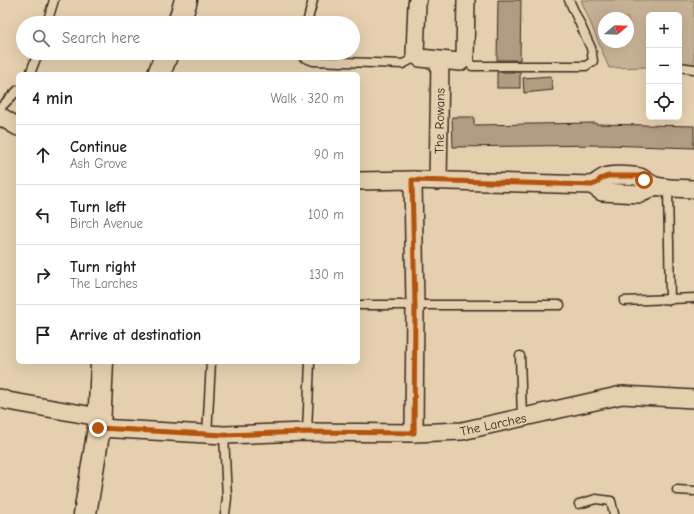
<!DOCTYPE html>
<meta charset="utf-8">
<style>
:root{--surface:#fff;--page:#f6f6f6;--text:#202124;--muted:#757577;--line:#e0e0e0}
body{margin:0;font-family:"Comic Neue",sans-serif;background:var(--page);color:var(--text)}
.controls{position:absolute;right:12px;top:12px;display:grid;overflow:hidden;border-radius:6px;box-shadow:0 4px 16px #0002}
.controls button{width:36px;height:36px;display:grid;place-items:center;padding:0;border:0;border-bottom:1px solid var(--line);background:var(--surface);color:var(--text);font:20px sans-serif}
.compass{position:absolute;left:598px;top:12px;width:36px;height:36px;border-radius:50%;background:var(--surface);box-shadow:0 4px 16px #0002;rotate:71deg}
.stop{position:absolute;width:12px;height:12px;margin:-9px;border:3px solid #b45309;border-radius:50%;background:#fff}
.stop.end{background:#b45309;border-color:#fff;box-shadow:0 1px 4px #0008}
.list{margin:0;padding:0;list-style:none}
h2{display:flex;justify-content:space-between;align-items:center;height:52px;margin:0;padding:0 16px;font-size:17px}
h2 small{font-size:13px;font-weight:400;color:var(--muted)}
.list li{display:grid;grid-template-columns:26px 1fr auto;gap:12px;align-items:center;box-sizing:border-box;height:60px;padding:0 16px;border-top:1px solid var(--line)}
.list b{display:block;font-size:15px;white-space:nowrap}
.list p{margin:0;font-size:13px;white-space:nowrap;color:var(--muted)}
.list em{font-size:13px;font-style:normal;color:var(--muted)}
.icon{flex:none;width:22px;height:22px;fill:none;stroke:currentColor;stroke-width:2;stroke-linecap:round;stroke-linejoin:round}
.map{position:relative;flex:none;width:694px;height:514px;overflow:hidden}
.search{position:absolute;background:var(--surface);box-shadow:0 4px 16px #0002;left:16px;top:16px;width:344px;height:44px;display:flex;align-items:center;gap:10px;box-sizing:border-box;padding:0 14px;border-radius:22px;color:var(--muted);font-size:15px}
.panel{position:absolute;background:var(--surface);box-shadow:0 4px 16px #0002;left:16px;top:72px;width:344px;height:292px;border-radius:6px}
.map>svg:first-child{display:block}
.green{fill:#c6b195;stroke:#806e5a;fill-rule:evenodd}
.building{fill:#b19c82;stroke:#3b2a1e}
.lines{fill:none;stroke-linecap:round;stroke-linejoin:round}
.service-casing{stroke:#3b2a1e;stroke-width:11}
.minor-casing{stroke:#3b2a1e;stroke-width:20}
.primary-casing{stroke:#3b2a1e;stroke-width:25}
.service{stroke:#e5cfaf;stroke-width:8}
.minor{stroke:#e5cfaf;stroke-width:17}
.primary{stroke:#e5cfaf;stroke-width:22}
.route{stroke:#b45309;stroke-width:5}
.labels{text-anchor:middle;stroke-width:3.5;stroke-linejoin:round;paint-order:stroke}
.street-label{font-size:13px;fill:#3b2a1e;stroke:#e5cfaf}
</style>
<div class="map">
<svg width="694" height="514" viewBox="0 0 694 514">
<rect width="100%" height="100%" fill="#e5cfaf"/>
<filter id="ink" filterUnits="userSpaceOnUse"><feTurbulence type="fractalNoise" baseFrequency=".025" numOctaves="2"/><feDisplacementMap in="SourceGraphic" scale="8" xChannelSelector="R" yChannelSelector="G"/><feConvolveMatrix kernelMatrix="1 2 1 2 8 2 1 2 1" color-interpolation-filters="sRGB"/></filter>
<g filter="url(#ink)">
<!-- green -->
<path class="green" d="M 581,0 L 694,0 L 694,65 L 679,65 L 679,15 L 649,15 L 649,67 L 609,68 ZM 604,18 L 628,18 L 628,42 L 604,42 Z"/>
<!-- building -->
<g class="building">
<path d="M 498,0 L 521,0 L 520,60 L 497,60 Z"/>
<rect x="497" y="72" width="23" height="16"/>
<path d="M 551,76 L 553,90 L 524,93 L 523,78 Z"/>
<path d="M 452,117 L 474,117 L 474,125 L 596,123 L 596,124 L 694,126 L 694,148 L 604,145 L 453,147 Z"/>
</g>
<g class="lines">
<!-- service casing -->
<g class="service-casing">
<g id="service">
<path d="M 47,23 L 54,0"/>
<path d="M 307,23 L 313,0"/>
<path d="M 302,53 L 303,57 L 313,61 L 403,64 L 418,56"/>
<path d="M 465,58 L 472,66 L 586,66 L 593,61 L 591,48 L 569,0"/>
<path d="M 679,67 L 694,69"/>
<path d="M 30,74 L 38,53"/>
<path d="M 0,108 L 18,90"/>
<path d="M 668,188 L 670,300"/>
<path d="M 624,301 L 694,298"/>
<path d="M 358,305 L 560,305"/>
<path d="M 520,356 L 522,418"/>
<path d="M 307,432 L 310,362"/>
<path d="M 207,435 L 211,362"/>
<path d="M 224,435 L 227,498 L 225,514"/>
<path d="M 677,490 L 694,491"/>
<path d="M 579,504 L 596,499 L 611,501 L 614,514"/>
</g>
</g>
<!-- minor casing -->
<g class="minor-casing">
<g id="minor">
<path d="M 418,0 L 417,4 L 415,54 L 420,58 L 460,62 L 465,58 L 466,0"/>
<path d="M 0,116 L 18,127"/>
<path d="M 413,180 L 415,306 L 414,433"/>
<path d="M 358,181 L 413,180 L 592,185"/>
<path d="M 438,181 L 440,61"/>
<path d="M 656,186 L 640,194 L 602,192 L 592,185 C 599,182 601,177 609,176 C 614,175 635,175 640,177 C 646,180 649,184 656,186 C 669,189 681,188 694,189"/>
<path d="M 0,398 L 8,401 L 99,417"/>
<path d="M 99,428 L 224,435 L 307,432 L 414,433 L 462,431 L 622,395 L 694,399"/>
</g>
</g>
<!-- primary casing -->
<g class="primary-casing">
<g id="primary">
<path d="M 179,23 L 186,0"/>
<path d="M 159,74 L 167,53"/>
<path d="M 85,514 L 99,428 L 102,362"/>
</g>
</g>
<!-- service -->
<use href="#service" class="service"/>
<!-- minor -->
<use href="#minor" class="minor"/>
<!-- primary -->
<use href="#primary" class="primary"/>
</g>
</g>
<g class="lines" filter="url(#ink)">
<!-- route -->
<path class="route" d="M 98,428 L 224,435 L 307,432 L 414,433 L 415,306 L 412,180 L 592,185 L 597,183 L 600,179 L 608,176 L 639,176 L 644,180"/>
</g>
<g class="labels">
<!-- street labels -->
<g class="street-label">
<text transform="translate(439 121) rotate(-89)" y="5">The Rowans</text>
<text transform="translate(493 424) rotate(-12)" y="5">The Larches</text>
</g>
</g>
</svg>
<div class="controls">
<button>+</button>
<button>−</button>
<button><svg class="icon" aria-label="locate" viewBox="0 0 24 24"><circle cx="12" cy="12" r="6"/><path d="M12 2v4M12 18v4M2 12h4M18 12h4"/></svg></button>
</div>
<svg class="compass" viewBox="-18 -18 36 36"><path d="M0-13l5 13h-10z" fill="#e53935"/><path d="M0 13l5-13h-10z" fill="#757577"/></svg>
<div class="stop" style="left:644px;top:180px"></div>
<div class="stop end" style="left:98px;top:428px"></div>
<div class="search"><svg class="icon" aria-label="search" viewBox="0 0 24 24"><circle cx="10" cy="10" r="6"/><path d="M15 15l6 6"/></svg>Search here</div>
<section class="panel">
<h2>4 min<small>Walk · 320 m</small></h2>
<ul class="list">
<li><svg class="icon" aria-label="ahead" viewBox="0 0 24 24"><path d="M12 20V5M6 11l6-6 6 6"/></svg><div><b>Continue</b><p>Ash Grove</p></div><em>90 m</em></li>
<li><svg class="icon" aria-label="left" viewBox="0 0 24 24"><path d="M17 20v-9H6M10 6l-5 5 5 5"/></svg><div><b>Turn left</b><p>Birch Avenue</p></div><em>100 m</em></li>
<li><svg class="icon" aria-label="right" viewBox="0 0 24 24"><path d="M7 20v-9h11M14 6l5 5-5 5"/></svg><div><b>Turn right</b><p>The Larches</p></div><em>130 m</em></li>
<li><svg class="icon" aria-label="arrive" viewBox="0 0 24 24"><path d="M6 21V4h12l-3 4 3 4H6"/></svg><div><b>Arrive at destination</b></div></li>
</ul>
</section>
</div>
